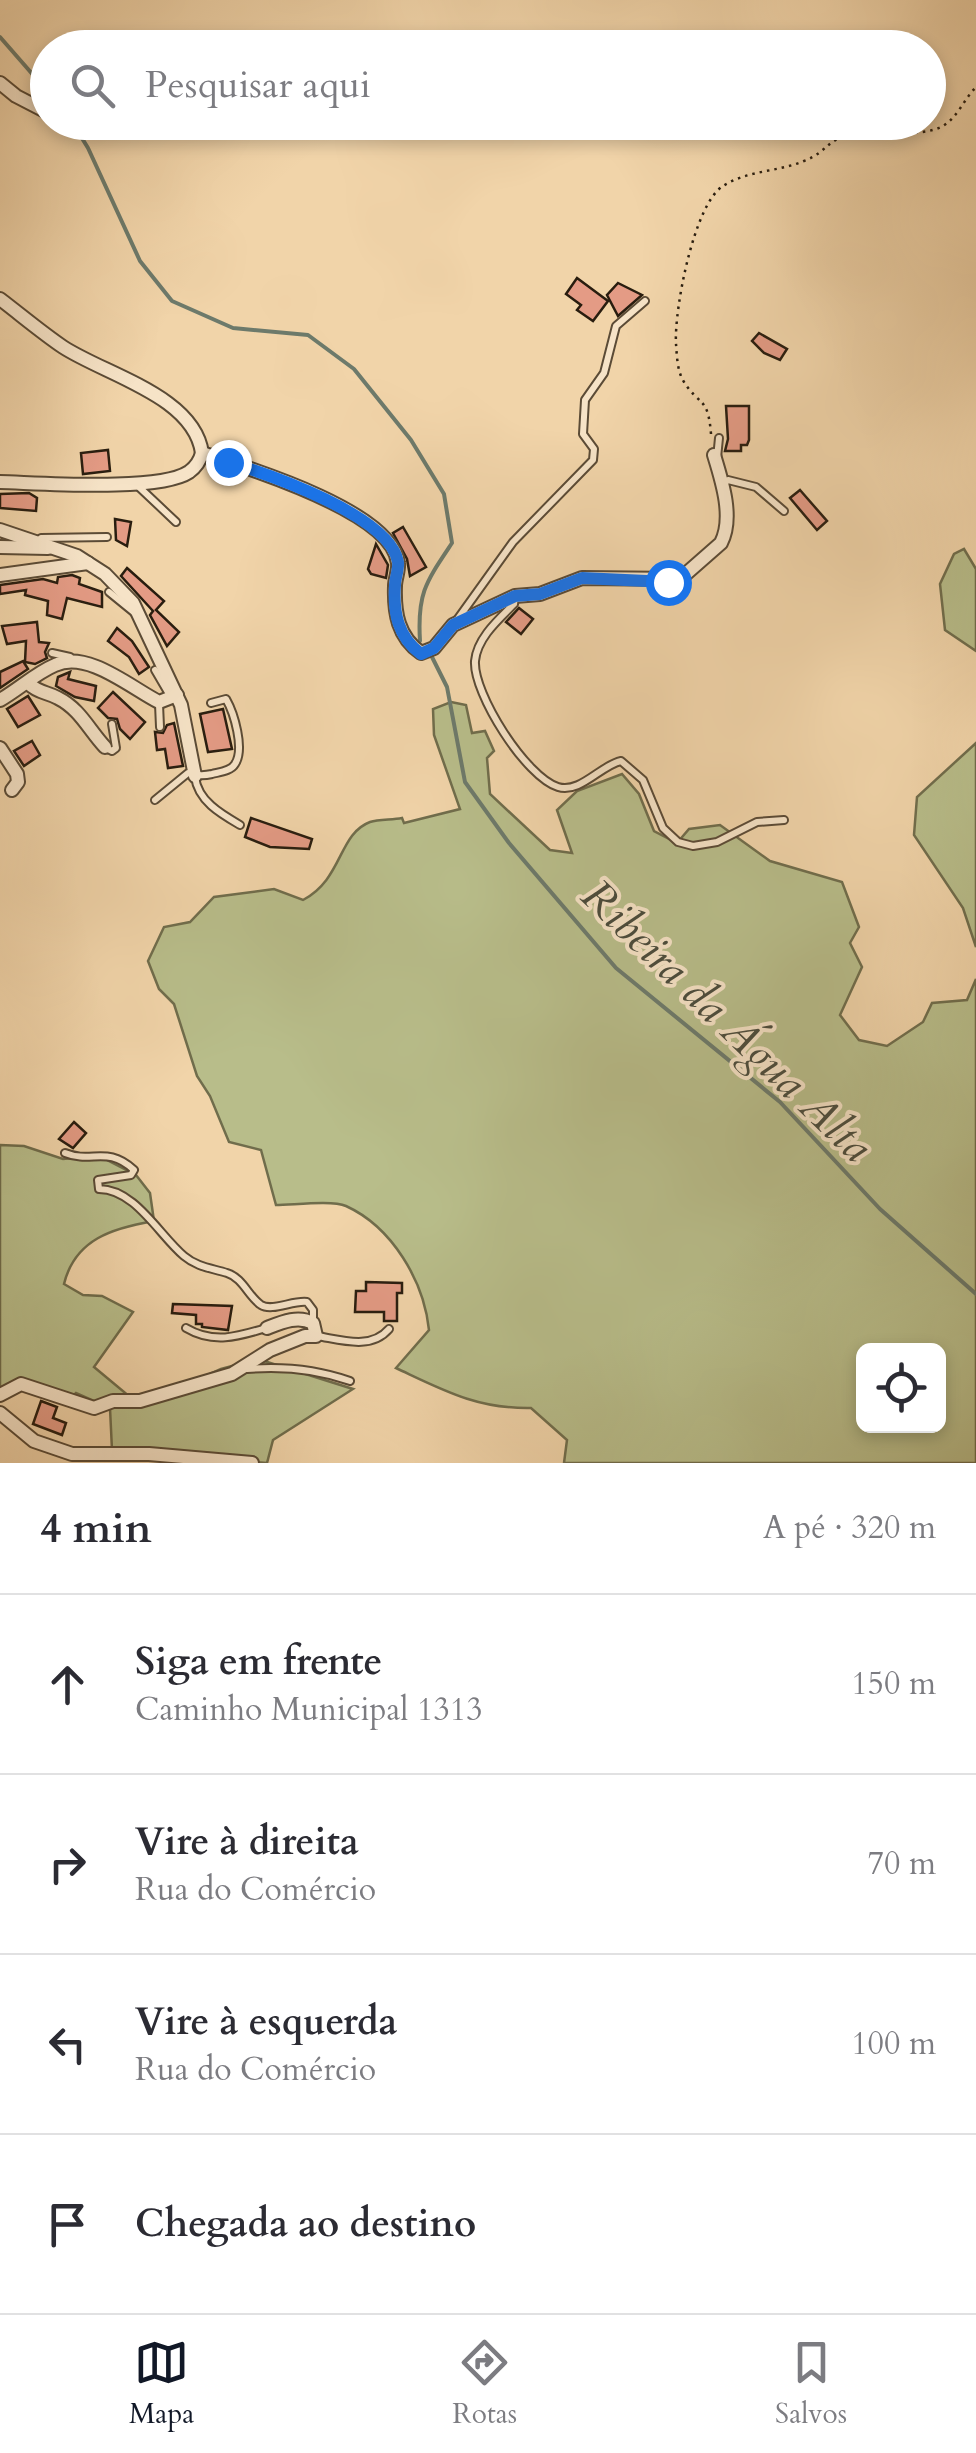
<!DOCTYPE html>
<html lang="pt">
<meta charset="utf-8">
<style>
:root{--surface:#fff;--page:#f7f7f7;--text:#2b2b33;--muted:#7c7c81;--line:#e1e1e2;--accent:#111827}
body{margin:0;font-family:Cardo,serif;background:var(--page);color:var(--text)}
.controls{position:absolute;right:30px;bottom:30px;display:grid;overflow:hidden;border-radius:15px;box-shadow:0 5px 15px #0003}
.controls button{width:90px;height:90px;display:grid;place-items:center;padding:0;border:0;border-bottom:2px solid var(--line);background:var(--surface);color:var(--text);font:50px sans-serif}
.stop{position:absolute;width:30px;height:30px;margin:-22px;border:8px solid #1a73e8;border-radius:50%;background:#fff}
.stop.end{background:#1a73e8;border-color:#fff;box-shadow:0 2px 10px #0008}
.list{margin:0;padding:0;list-style:none}
h2{display:flex;justify-content:space-between;align-items:center;height:130px;margin:0;padding:0 40px;font-size:42px}
h2 small{font-size:32px;font-weight:400;color:var(--muted)}
.list li{display:grid;grid-template-columns:65px 1fr auto;gap:30px;align-items:center;box-sizing:border-box;height:180px;padding:0 40px;border-top:2px solid var(--line)}
.list b{display:block;font-size:38px;white-space:nowrap}
.list p{margin:0;font-size:32px;white-space:nowrap;color:var(--muted)}
.list em{font-size:32px;font-style:normal;color:var(--muted)}
.icon{flex:none;width:55px;height:55px;fill:none;stroke:currentColor;stroke-width:2;stroke-linecap:round;stroke-linejoin:round}
.map{position:relative;flex:none;width:976px;height:1463px;overflow:hidden}
.search{position:absolute;background:var(--surface);box-shadow:0 5px 15px #0003;left:30px;right:30px;top:30px;height:110px;display:flex;align-items:center;gap:25px;box-sizing:border-box;padding:0 35px;border-radius:55px;color:var(--muted);font-size:38px}
.sheet{height:850px;background:var(--surface)}
nav{display:flex;justify-content:space-around;align-items:center;box-sizing:border-box;height:140px;border-top:2px solid var(--line);background:var(--surface);font-size:28px;color:var(--muted)}
nav a{display:grid;justify-items:center;gap:5px}
nav .on{color:var(--accent)}
.map>svg:first-child{display:block}
.green{fill:#b8bd8a;stroke:#706d4c;stroke-width:2.5;fill-rule:evenodd}
.lines{fill:none;stroke-linecap:round;stroke-linejoin:round}
.stream{stroke:#6d7a6b;stroke-width:4}
.building{fill:#e49b85;stroke:#291d0f;stroke-width:2.5}
.service-casing{stroke:#5b4b36;stroke-width:10}
.minor-casing{stroke:#5b4b36;stroke-width:16}
.path{stroke:#291d0f;stroke-width:2.5;stroke-dasharray:2.5 5;stroke-linecap:butt}
.service{stroke:#f6e3c7;stroke-width:6}
.minor{stroke:#f6e3c7;stroke-width:12}
.route{stroke:#1a73e8;stroke-width:12}
.labels{text-anchor:middle;stroke-width:8;stroke-linejoin:round;paint-order:stroke}
.water-label{font-size:45px;font-style:italic;fill:#4b4c3d;stroke:#f6e3c7}
</style>
<div class="map">
<svg width="976" height="1463" viewBox="0 0 976 1463">
<rect width="100%" height="100%" fill="#f1d4a9"/>
<filter id="stains"><feTurbulence type="fractalNoise" baseFrequency=".002" numOctaves="4"/><feColorMatrix values="0 0 0 0 .2 0 0 0 0 .09 0 0 0 0 .02 0 0 0 .5 -.17"/></filter>
<radialGradient id="worn" r=".72"><stop offset=".6" stop-color="#630" stop-opacity="0"/><stop offset="1" stop-color="#630" stop-opacity=".3"/></radialGradient>
<!-- green -->
<g class="green">
<path d="M 964,549 L 976,569 L 976,651 L 945,630 L 940,584 L 954,554 Z"/>
<path d="M 451,702 L 466,705 L 472,733 L 485,731 L 494,751 L 487,758 L 490,794 L 550,850 L 572,853 L 557,810 L 577,791 L 622,774 L 639,794 L 654,831 L 677,843 L 689,829 L 720,825 L 770,861 L 842,882 L 859,927 L 850,943 L 862,967 L 840,1015 L 859,1040 L 887,1046 L 923,1022 L 932,1003 L 967,1000 L 976,979 L 976,1463 L 564,1463 L 567,1440 L 531,1408 C 477,1409 443,1390 396,1368 L 429,1330 C 424,1281 392,1227 346,1206 C 332,1200 293,1205 276,1205 L 261,1150 L 229,1142 L 210,1096 L 197,1076 L 174,1004 L 159,989 L 148,961 L 164,927 L 190,922 L 214,897 L 274,889 L 303,900 C 343,879 338,834 370,822 C 379,819 392,820 402,818 L 404,823 L 460,809 L 434,735 L 433,709 ZM 864,1350 L 938,1350 L 938,1426 L 864,1426 Z"/>
<path d="M 976,743 L 976,947 L 963,908 L 914,835 L 917,797 Z"/>
<path d="M 0,1145 L 24,1146 L 63,1159 L 99,1156 L 136,1175 L 150,1193 L 154,1221 C 113,1228 75,1239 64,1284 L 83,1295 L 102,1296 L 133,1312 L 94,1367 L 130,1397 L 176,1389 L 221,1369 L 258,1359 L 353,1389 L 273,1440 L 267,1463 L 112,1450 L 110,1408 L 76,1393 L 74,1395 C 53,1390 18,1374 0,1390 Z"/>
</g>
<g class="lines">
<!-- stream -->
<g class="stream">
<path d="M 0,37 L 48,92"/>
<path d="M 72,122 L 88,148 L 140,261 L 172,301 L 233,328 L 308,335 L 354,369 L 411,440 L 444,494 L 452,543 C 426,582 417,593 420,641"/>
<path d="M 431,655 L 447,687 L 465,782 L 509,843 L 616,968 L 780,1102 L 880,1209 L 976,1294"/>
</g>
</g>
<!-- building -->
<g class="building">
<path d="M 577,278 L 608,301 L 593,321 L 577,310 L 581,305 L 566,294 Z"/>
<path d="M 618,283 L 642,295 L 618,316 L 607,295 Z"/>
<path d="M 759,333 L 787,349 L 780,360 L 764,353 L 752,341 Z"/>
<path d="M 726,406 L 749,406 L 749,440 L 747,445 L 741,445 L 741,451 L 725,451 L 728,439 Z"/>
<path d="M 108,450 L 110,471 L 83,474 L 81,453 Z"/>
<path d="M 800,490 L 827,521 L 817,530 L 790,498 Z"/>
<path d="M 29,493 L 37,498 L 36,511 L 0,508 L 0,494 Z"/>
<path d="M 115,519 L 131,522 L 127,546 L 116,540 Z"/>
<path d="M 403,527 L 426,567 L 410,576 L 407,559 L 393,533 Z"/>
<path d="M 376,544 L 388,565 L 386,578 L 371,574 L 368,569 Z"/>
<path d="M 127,568 L 164,601 L 156,610 L 179,632 L 167,646 L 150,615 L 153,611 L 121,576 Z"/>
<path d="M 72,575 L 80,578 L 79,584 L 102,592 L 102,607 L 67,598 L 62,619 L 47,615 L 48,601 L 25,595 L 26,590 L 0,594 L 0,585 L 43,579 L 57,583 L 58,577 Z"/>
<path d="M 519,608 L 533,619 L 521,634 L 506,622 Z"/>
<path d="M 37,622 L 39,642 L 49,643 L 45,652 L 47,658 L 35,664 L 25,662 L 26,641 L 7,644 L 2,626 Z"/>
<path d="M 117,628 L 132,641 L 149,667 L 139,674 L 129,657 L 108,641 Z"/>
<path d="M 23,661 L 28,669 L 0,688 L 0,672 Z"/>
<path d="M 70,672 L 68,679 L 96,686 L 94,701 L 75,697 L 56,686 L 58,677 Z"/>
<path d="M 113,692 L 145,722 L 130,739 L 120,729 L 117,719 L 108,718 L 98,708 Z"/>
<path d="M 28,696 L 40,715 L 18,727 L 7,709 Z"/>
<path d="M 223,709 L 232,749 L 208,752 L 200,714 Z"/>
<path d="M 174,723 L 183,766 L 168,768 L 165,749 L 157,750 L 155,732 L 163,733 L 167,725 Z"/>
<path d="M 32,741 L 40,755 L 24,766 L 14,751 Z"/>
<path d="M 251,818 L 312,839 L 309,849 L 270,847 L 245,837 Z"/>
<path d="M 74,1122 L 86,1133 L 73,1148 L 59,1139 Z"/>
<path d="M 366,1282 L 402,1283 L 402,1293 L 397,1293 L 397,1321 L 384,1321 L 384,1312 L 355,1312 L 356,1291 L 366,1291 Z"/>
<path d="M 173,1304 L 232,1306 L 228,1330 L 202,1327 L 202,1324 L 196,1324 L 196,1315 L 172,1313 Z"/>
<path d="M 41,1401 L 57,1407 L 53,1418 L 66,1423 L 62,1435 L 33,1424 Z"/>
</g>
<g class="lines">
<!-- service casing -->
<g class="service-casing">
<g id="service">
<path d="M 717,458 L 719,438"/>
<path d="M 722,484 L 728,480 L 756,487 L 784,511"/>
<path d="M 139,487 L 176,522"/>
<path d="M 38,541 L 41,538 L 107,537"/>
<path d="M 109,592 L 136,614"/>
<path d="M 515,597 L 514,604 C 499,619 477,638 475,661 C 473,694 526,777 558,787 C 580,794 601,765 621,761 L 643,780 L 663,828 L 678,842 L 693,846 L 717,842 L 757,822 L 784,820"/>
<path d="M 457,620 L 513,542 L 593,460 L 594,449 L 583,434 L 585,400 L 604,373 L 616,326 L 645,301"/>
<path d="M 52,653 L 70,657"/>
<path d="M 155,670 L 169,694"/>
<path d="M 159,704 L 160,727"/>
<path d="M 106,748 L 112,751 L 116,748 L 112,724"/>
<path d="M 195,777 C 198,801 221,814 240,825"/>
<path d="M 155,800 L 188,773 C 197,776 203,776 212,774 C 220,772 231,771 235,764 C 245,749 234,713 226,699 L 211,703"/>
<path d="M 65,1153 C 92,1164 107,1145 134,1170 L 131,1175 L 98,1180 L 99,1189 C 135,1189 159,1235 184,1256 C 197,1267 211,1268 227,1273 C 243,1278 248,1296 261,1305 C 272,1312 293,1300 307,1302 L 313,1310 L 313,1322"/>
<path d="M 186,1328 C 213,1344 237,1337 266,1328"/>
<path d="M 317,1336 C 342,1340 371,1350 389,1329"/>
<path d="M 247,1369 C 283,1366 316,1369 350,1381"/>
</g>
</g>
<!-- minor casing -->
<g class="minor-casing">
<g id="minor">
<path d="M 0,83 L 16,96 L 45,111"/>
<path d="M 0,299 C 21,315 41,332 63,347 C 106,375 194,396 202,453"/>
<path d="M 0,482 C 40,483 159,492 189,472 C 196,467 200,461 202,453 C 246,467 392,511 398,563 C 399,570 395,579 395,586 C 394,613 398,637 421,653 L 434,648 L 453,625 L 515,596 L 540,594 L 582,578 L 680,579 L 721,543 C 734,518 722,481 714,455"/>
<path d="M 0,530 L 77,556 L 105,574 L 133,603 L 181,705 L 195,776"/>
<path d="M 0,547 L 48,548"/>
<path d="M 0,575 L 88,563"/>
<path d="M 28,683 C 38,693 47,692 58,698 C 80,709 89,730 105,747"/>
<path d="M 0,700 C 19,689 36,673 55,665 C 88,650 131,688 159,702 L 177,695"/>
<path d="M 0,748 L 17,774 L 18,782 L 12,790"/>
<path d="M 0,1395 L 21,1384 L 94,1408 L 113,1401 L 140,1401 L 232,1374 L 270,1350 L 305,1336 L 316,1336 L 313,1323 C 298,1315 282,1322 267,1328"/>
<path d="M 0,1413 L 34,1441 L 72,1454 L 149,1454 L 252,1463"/>
</g>
</g>
<!-- path -->
<path class="path" d="M 711,434 C 708,396 700,407 684,382 C 677,371 677,356 676,344 C 674,310 694,204 723,186 C 748,170 778,172 804,161 C 828,152 826,138 857,133 C 882,129 918,138 941,127 C 957,119 964,99 976,87"/>
<!-- service -->
<use href="#service" class="service"/>
<!-- minor -->
<use href="#minor" class="minor"/>
</g>
<g class="lines">
<!-- route -->
<path class="route" d="M 228,462 C 268,474 390,516 398,562 C 399,569 395,578 395,585 C 393,613 398,637 421,654 L 434,648 L 453,625 L 515,596 L 540,594 L 582,578 L 668,582"/>
</g>
<g class="labels">
<!-- water labels -->
<g class="water-label">
<text transform="translate(728 1020) rotate(44)" y="16">Ribeira da Água Alta</text>
</g>
</g>
<rect width="100%" height="100%" filter="url(#stains)"/>
<rect width="100%" height="100%" fill="url(#worn)"/>
</svg>
<div class="controls">
<button><svg class="icon" aria-label="locate" viewBox="0 0 24 24"><circle cx="12" cy="12" r="6"/><path d="M12 2v4M12 18v4M2 12h4M18 12h4"/></svg></button>
</div>
<div class="stop" style="left:668px;top:582px"></div>
<div class="stop end" style="left:228px;top:462px"></div>
<div class="search"><svg class="icon" aria-label="search" viewBox="0 0 24 24"><circle cx="10" cy="10" r="6"/><path d="M15 15l6 6"/></svg>Pesquisar aqui</div>
</div>
<section class="sheet">
<h2>4 min<small>A pé · 320 m</small></h2>
<ul class="list">
<li><svg class="icon" aria-label="ahead" viewBox="0 0 24 24"><path d="M12 20V5M6 11l6-6 6 6"/></svg><div><b>Siga em frente</b><p>Caminho Municipal 1313</p></div><em>150 m</em></li>
<li><svg class="icon" aria-label="right" viewBox="0 0 24 24"><path d="M7 20v-9h11M14 6l5 5-5 5"/></svg><div><b>Vire à direita</b><p>Rua do Comércio</p></div><em>70 m</em></li>
<li><svg class="icon" aria-label="left" viewBox="0 0 24 24"><path d="M17 20v-9H6M10 6l-5 5 5 5"/></svg><div><b>Vire à esquerda</b><p>Rua do Comércio</p></div><em>100 m</em></li>
<li><svg class="icon" aria-label="arrive" viewBox="0 0 24 24"><path d="M6 21V4h12l-3 4 3 4H6"/></svg><div><b>Chegada ao destino</b></div></li>
</ul>
</section>
<nav>
<a class="on"><svg class="icon" aria-label="map" viewBox="0 0 24 24"><path d="M3 6l6-2 6 2 6-2v14l-6 2-6-2-6 2zM9 4v14M15 6v14"/></svg>Mapa</a>
<a><svg class="icon" aria-label="directions" viewBox="0 0 24 24"><path d="M12 3l9 9-9 9-9-9zM9 14v-3h6M13 9l2 2-2 2"/></svg>Rotas</a>
<a><svg class="icon" aria-label="saved" viewBox="0 0 24 24"><path d="M7 4h10v16l-5-4-5 4z"/></svg>Salvos</a>
</nav>
